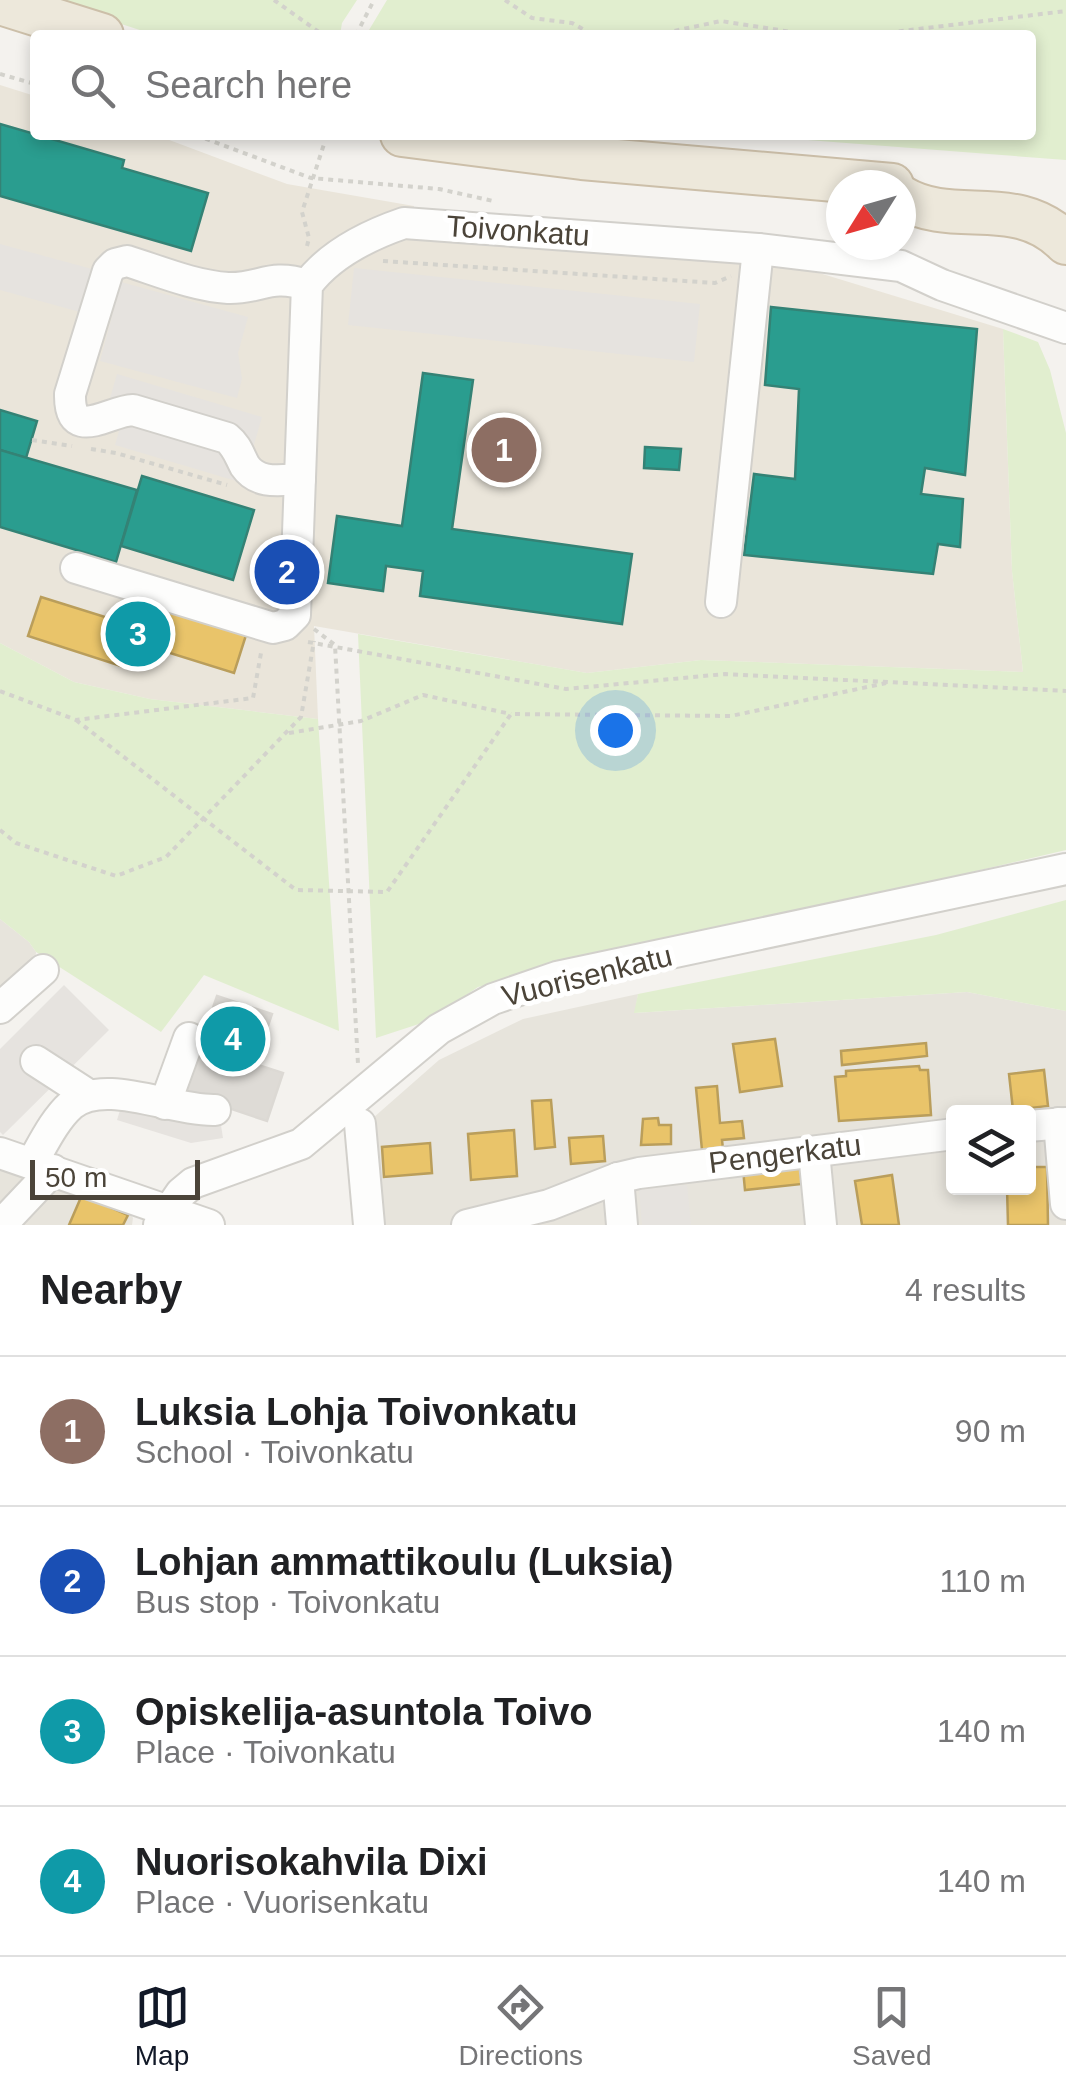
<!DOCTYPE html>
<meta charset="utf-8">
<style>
:root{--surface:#fff;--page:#f2f2f2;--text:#202124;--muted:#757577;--line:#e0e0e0;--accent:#111827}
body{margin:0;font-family:Helvetica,sans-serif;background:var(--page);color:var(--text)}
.controls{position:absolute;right:30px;bottom:30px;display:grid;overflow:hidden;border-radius:10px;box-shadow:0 5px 15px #0003}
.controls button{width:90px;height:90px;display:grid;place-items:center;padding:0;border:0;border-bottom:2px solid var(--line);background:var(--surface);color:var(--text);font:50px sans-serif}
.compass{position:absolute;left:826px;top:170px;width:90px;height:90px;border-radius:50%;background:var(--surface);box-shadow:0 5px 15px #0003;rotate:233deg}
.scale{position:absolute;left:30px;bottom:25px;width:170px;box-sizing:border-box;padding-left:10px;border:5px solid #4b4439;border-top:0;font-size:28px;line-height:35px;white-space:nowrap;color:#4b4439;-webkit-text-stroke:8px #fff;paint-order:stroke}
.you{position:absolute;left:615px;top:730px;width:35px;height:35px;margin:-25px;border:8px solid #fff;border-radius:50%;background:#1a73e8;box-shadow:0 0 0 15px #1a73e833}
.badge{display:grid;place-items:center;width:65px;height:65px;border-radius:50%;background:var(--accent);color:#fff;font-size:32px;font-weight:700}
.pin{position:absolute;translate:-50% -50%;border:5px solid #fff;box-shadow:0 2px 10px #0006}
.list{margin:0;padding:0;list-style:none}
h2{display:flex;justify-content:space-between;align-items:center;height:130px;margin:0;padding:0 40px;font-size:42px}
h2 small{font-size:32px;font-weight:400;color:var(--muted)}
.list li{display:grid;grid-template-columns:65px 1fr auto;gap:30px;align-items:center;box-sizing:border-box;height:150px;padding:0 40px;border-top:2px solid var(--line)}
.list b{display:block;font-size:38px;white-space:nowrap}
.list p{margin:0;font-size:32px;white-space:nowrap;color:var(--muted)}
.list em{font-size:32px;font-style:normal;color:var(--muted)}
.icon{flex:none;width:55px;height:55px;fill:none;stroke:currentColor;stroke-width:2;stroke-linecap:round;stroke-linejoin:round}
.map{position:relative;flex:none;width:1066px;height:1225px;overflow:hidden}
.search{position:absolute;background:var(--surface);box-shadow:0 5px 15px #0003;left:30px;right:30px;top:30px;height:110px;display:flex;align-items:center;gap:25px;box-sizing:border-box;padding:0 35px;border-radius:10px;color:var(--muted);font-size:38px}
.sheet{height:730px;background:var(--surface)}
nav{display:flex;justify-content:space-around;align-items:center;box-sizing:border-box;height:140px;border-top:2px solid var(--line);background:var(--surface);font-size:28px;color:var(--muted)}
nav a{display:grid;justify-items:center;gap:5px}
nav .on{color:var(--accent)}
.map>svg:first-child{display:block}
.residential{fill:#e7e4dc;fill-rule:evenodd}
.education{fill:#eae5da}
.green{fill:#e1eecf}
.parking{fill:#e6e3df}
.homes{fill:#e9c46a;stroke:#ba9e5b;stroke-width:2.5}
.schools{fill:#2a9d8f;stroke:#348275;stroke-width:2.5}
.building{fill:#dedbd6;stroke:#dcd9d4;stroke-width:2.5}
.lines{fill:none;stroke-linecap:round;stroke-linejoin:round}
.minor-casing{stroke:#d2d0cb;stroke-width:34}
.highway-casing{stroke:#ccbfa9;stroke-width:46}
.path{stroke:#d3d2cc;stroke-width:4;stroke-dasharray:5 5;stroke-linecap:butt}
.minor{stroke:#fdfdfc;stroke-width:30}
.highway{stroke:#ede8db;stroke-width:42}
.labels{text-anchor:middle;stroke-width:10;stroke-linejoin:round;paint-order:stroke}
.street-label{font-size:30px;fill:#4b4439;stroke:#fff}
</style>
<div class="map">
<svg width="1066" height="1225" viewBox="0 0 1066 1225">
<rect width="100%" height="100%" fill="#f4f2ee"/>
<!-- residential -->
<g class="residential">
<path d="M 0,919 L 29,942 L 36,952 L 35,967 L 0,998 Z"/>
<path d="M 967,992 L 1066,1011 L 1066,1225 L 384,1225 L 373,1118 L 439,1060 L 523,1019 L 638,994 L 635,1013 ZM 954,1112 L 1028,1112 L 1028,1188 L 954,1188 Z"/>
<path d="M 0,1166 L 126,1209 L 133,1218 L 132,1225 L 0,1225 Z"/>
</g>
<!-- education -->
<path class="education" d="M 0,85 L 35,96 L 35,135 L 156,135 L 287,184 L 414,206 L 414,231 L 793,265 L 1003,329 L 1012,571 L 1023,672 L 701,660 L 587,673 L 314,626 L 318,719 L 150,699 L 74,682 L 0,643 Z"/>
<!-- green -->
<g class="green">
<path d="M 48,0 L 357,0 L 342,23 L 340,35 L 155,35 Z"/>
<path d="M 387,0 L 1066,0 L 1066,160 L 741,135 L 1031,135 L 1031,35 L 366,35 Z"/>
<path d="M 1003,329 L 1038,342 L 1050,370 L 1066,433 L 1066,850 L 478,987 L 428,1021 L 376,1038 L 358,634 L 587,673 L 701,660 L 1023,672 L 1012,571 Z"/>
<path d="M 0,643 L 74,682 L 150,699 L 318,719 L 339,1031 L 204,975 L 161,1032 L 36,952 L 29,942 L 0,919 Z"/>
<path d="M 1066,900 L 1066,1011 L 967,992 L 634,1013 L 638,994 L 936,935 Z"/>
</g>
<!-- parking -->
<g class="parking">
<path d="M 0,244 L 92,269 L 80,312 L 0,290 Z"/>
<path d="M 354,268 L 700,304 L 694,362 L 348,325 Z"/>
<path d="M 121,282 L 248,317 L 238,353 L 242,379 L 237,398 L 100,361 Z"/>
<path d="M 117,374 L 262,417 L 243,483 L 115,445 L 127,403 L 110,398 Z"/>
<path d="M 64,985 L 109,1030 L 3,1135 L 0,1132 L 0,1049 Z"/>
<path d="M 123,1101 L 220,1119 L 223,1138 L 191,1143 L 117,1120 Z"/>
<path d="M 687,1185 L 691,1225 L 642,1225 L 639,1189 Z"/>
</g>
<!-- homes -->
<g class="homes">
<path d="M 41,597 L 140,628 L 148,602 L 247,632 L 234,673 L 135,642 L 127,668 L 28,636 Z"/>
<path d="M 775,1039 L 782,1086 L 740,1092 L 733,1044 Z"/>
<path d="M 926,1043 L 927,1056 L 842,1065 L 841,1051 Z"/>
<path d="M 919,1066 L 920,1070 L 928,1070 L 931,1115 L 839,1121 L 835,1077 L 846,1076 L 846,1071 Z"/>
<path d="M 1044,1070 L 1048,1106 L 1013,1110 L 1009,1074 Z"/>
<path d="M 717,1086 L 720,1123 L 742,1121 L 744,1138 L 722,1140 L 723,1149 L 702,1150 L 696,1088 Z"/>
<path d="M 551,1100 L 555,1147 L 535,1149 L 532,1101 Z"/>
<path d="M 658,1118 L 659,1125 L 671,1125 L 671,1144 L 641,1145 L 643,1119 Z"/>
<path d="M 514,1130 L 517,1176 L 471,1180 L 468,1134 Z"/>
<path d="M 603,1136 L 605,1161 L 571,1164 L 569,1138 Z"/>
<path d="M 430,1143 L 432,1173 L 384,1177 L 382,1147 Z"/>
<path d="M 799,1163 L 802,1184 L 745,1190 L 743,1169 Z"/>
<path d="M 1028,1167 L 1047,1167 L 1048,1225 L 1008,1225 L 1007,1188 L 1028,1188 Z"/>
<path d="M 892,1175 L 899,1225 L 862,1225 L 855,1181 Z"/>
<path d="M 82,1195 L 128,1215 L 123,1225 L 69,1225 Z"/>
</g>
<!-- schools -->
<g class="schools">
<path d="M 0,124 L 124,160 L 122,168 L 208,193 L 191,251 L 0,196 Z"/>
<path d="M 771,307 L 977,329 L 965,475 L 925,468 L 921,494 L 963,499 L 960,547 L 938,544 L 933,574 L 744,555 L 754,474 L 795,479 L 799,389 L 765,385 Z"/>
<path d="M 423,373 L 473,380 L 452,529 L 632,554 L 622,624 L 420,596 L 423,571 L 386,566 L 383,591 L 328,583 L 337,516 L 402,526 Z"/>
<path d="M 0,410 L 37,421 L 26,458 L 0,450 Z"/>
<path d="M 645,447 L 681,449 L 679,470 L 644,468 Z"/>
<path d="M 0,450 L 137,490 L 116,562 L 0,527 Z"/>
<path d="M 142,476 L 254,510 L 233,580 L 121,546 Z"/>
</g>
<!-- building -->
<path class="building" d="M 217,996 L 272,1014 L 255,1064 L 283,1073 L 267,1121 L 184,1093 Z"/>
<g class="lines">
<!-- minor casing -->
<g class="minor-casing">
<g id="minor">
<path d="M 300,479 C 281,480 258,485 245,466 C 239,455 237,446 227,438 L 133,410 C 108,411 69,444 70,394 L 108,271 L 115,264 L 127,261 C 159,271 194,286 228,288 C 261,289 269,273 307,285"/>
<path d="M 76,568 L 273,628 L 285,625 L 295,615 L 307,285 C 330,254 369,235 404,223 L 758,249 L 901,266 L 942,285 L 1066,328"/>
<path d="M 721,602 L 758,249"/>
<path d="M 0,1008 L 43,970"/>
<path d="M 36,1061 L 87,1094"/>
<path d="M 165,1104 L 189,1038"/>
<path d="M 1059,1123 L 1066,1204"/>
<path d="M 360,1124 L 369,1225"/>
<path d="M 1028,1126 L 1066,1123"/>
<path d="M 814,1152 L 821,1225"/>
<path d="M 0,1153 L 209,1225"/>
<path d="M 32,1163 C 43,1144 55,1119 71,1105 C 104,1077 171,1111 215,1110"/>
<path d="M 618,1178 L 622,1225"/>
<path d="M 1,1225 L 53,1170"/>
<path d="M 159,1225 L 181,1193 L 193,1183 L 301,1144 L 439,1029 L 493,999 L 557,977 L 1066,869"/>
<path d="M 467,1225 L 549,1205 L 618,1178 L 639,1173 L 954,1134"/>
</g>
</g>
<!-- highway casing -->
<g class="highway-casing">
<g id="highway">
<path d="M 0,3 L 102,35"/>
<path d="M 402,135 L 582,158 L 892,185"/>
<path d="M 901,197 C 954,229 1016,192 1066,243"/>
</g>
</g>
<!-- path -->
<g class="path">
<path d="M 274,0 L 323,35"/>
<path d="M 505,0 L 532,18 L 572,23 L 593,35"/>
<path d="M 356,35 L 374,0"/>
<path d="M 655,35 L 721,21 L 811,35"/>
<path d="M 869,35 L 1066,11"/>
<path d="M 0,74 L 35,84"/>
<path d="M 196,135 L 311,178 L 439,189 L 493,201"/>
<path d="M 307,246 L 309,238 L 302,212 L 325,141"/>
<path d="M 383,261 L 715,283 L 731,276"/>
<path d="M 32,440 L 72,446"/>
<path d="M 91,449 L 116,453 L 227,485"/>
<path d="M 314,629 L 335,645 L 358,1064"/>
<path d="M 308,642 L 566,689 L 725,674 L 1066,691"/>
<path d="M 0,691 L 76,720 L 253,698 L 261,653"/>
<path d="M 76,720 L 296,890 L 387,892 L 511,714 L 731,716 L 886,683"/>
<path d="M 289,733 L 361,721 L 423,695 L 511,714"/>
<path d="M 0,830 L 16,843 L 116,876 L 166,857 L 301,717 L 314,641"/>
</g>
<!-- minor -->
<use href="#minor" class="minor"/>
<!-- highway -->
<use href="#highway" class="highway"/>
</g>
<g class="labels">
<!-- street labels -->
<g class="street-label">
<text transform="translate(518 231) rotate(4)" y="10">Toivonkatu</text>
<text transform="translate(587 976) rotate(-14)" y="10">Vuorisenkatu</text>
<text transform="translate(785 1154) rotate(-7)" y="10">Pengerkatu</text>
</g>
</g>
</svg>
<div class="controls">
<button><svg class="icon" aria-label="layers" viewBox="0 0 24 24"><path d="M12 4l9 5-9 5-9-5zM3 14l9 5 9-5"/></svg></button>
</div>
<svg class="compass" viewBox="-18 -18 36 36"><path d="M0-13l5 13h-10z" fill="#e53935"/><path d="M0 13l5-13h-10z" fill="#757577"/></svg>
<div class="scale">50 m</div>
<div class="you"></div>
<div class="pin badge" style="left:504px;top:450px;background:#8d6e63">1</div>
<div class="pin badge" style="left:287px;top:572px;background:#1a4fb4">2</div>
<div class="pin badge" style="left:138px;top:634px;background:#0f9aa8">3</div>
<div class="pin badge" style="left:233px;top:1039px;background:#0f9aa8">4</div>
<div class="search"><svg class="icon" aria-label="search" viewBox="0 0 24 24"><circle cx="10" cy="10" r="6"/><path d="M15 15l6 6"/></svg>Search here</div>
</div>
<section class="sheet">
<h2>Nearby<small>4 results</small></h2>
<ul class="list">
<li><span class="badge" style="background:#8d6e63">1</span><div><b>Luksia Lohja Toivonkatu</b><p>School · Toivonkatu</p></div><em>90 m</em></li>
<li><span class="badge" style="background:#1a4fb4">2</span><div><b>Lohjan ammattikoulu (Luksia)</b><p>Bus stop · Toivonkatu</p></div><em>110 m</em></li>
<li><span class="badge" style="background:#0f9aa8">3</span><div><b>Opiskelija-asuntola Toivo</b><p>Place · Toivonkatu</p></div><em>140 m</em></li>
<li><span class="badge" style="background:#0f9aa8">4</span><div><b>Nuorisokahvila Dixi</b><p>Place · Vuorisenkatu</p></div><em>140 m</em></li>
</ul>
</section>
<nav>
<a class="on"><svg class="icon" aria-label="map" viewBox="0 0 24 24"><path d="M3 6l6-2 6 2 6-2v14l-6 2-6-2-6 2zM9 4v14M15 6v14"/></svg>Map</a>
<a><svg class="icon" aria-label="directions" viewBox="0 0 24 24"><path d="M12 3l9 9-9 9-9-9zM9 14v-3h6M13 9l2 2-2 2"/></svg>Directions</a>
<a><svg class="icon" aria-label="saved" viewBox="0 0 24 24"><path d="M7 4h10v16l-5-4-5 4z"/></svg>Saved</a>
</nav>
